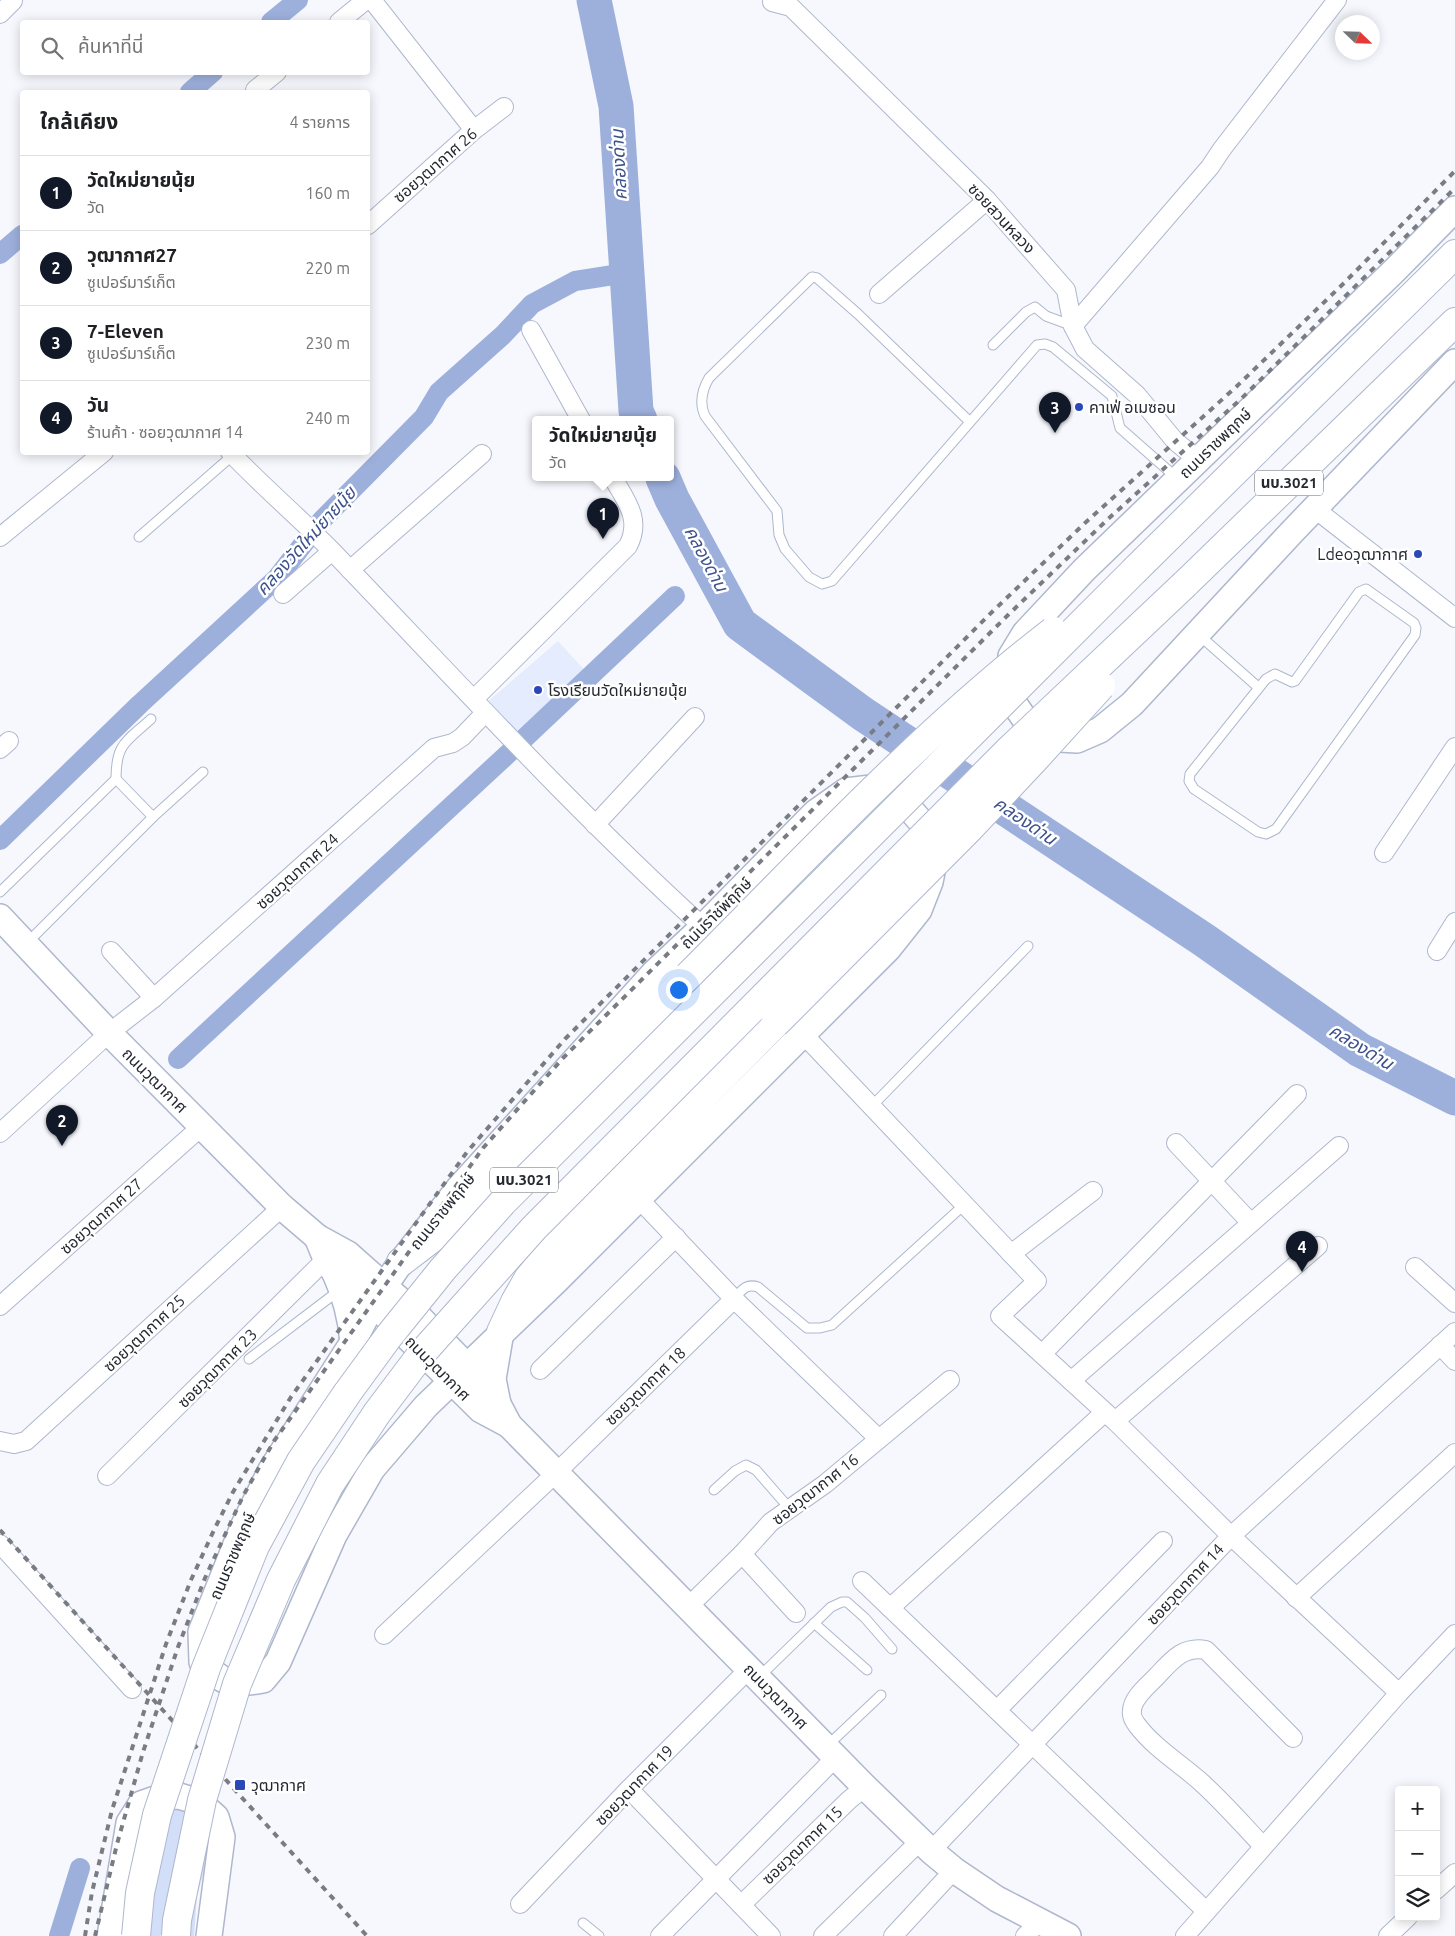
<!DOCTYPE html>
<html lang="th">
<meta charset="utf-8">
<style>
:root{--surface:#fff;--page:#f2f2f2;--text:#202124;--muted:#757577;--line:#e0e0e0;--accent:#111827}
body{margin:0;font-family:Ubuntu,"Noto Sans Thai",sans-serif;background:var(--page);color:var(--text)}
.controls{position:absolute;right:15px;bottom:15px;display:grid;overflow:hidden;border-radius:5px;box-shadow:0 2px 12px #0003}
.controls button{width:45px;height:45px;display:grid;place-items:center;padding:0;border:0;border-bottom:1px solid var(--line);background:var(--surface);color:var(--text);font:25px sans-serif}
.compass{position:absolute;left:1335px;top:15px;width:45px;height:45px;border-radius:50%;background:var(--surface);box-shadow:0 2px 12px #0003;rotate:113deg}
.you{position:absolute;left:678px;top:989px;width:18px;height:18px;margin:-12px;border:4px solid #fff;border-radius:50%;background:#1a73e8;box-shadow:0 0 0 8px #1a73e833}
.badge{display:grid;place-items:center;width:32px;height:32px;border-radius:50%;background:var(--accent);color:#fff;font-size:16px;font-weight:700}
.pin{position:absolute;translate:-50% -41px;filter:drop-shadow(0 1px 2px #0008)}
.pin::after{content:'';position:absolute;top:26px;width:18px;height:15px;background:inherit;clip-path:polygon(0 0,100% 0,50% 100%)}
.popup{position:absolute;left:532px;top:416px;width:142px;height:65px;box-sizing:border-box;display:grid;place-content:center;border-radius:5px;background:var(--surface);filter:drop-shadow(0 1px 4px #0005);font-size:16px;white-space:nowrap;color:var(--muted)}
.popup b{font-size:19px;color:var(--text)}
.popup::after{content:'';position:absolute;left:50%;top:100%;margin-left:-10px;border:10px solid transparent;border-top-color:var(--surface)}
.list{margin:0;padding:0;list-style:none}
h2{display:flex;justify-content:space-between;align-items:center;height:65px;margin:0;padding:0 20px;font-size:21px}
h2 small{font-size:16px;font-weight:400;color:var(--muted)}
.list li{display:grid;grid-template-columns:32px 1fr auto;gap:15px;align-items:center;box-sizing:border-box;height:75px;padding:0 20px;border-top:1px solid var(--line)}
.list b{display:block;font-size:19px;white-space:nowrap}
.list p{margin:0;font-size:16px;white-space:nowrap;color:var(--muted)}
.list em{font-size:16px;font-style:normal;color:var(--muted)}
.icon{flex:none;width:28px;height:28px;fill:none;stroke:currentColor;stroke-width:2;stroke-linecap:round;stroke-linejoin:round}
.map{position:relative;flex:none;width:1455px;height:1936px;overflow:hidden}
.search{position:absolute;background:var(--surface);box-shadow:0 2px 12px #0003;left:20px;top:20px;width:350px;height:55px;display:flex;align-items:center;gap:12px;box-sizing:border-box;padding:0 18px;border-radius:5px;color:var(--muted);font-size:19px}
.panel{position:absolute;background:var(--surface);box-shadow:0 2px 12px #0003;left:20px;top:90px;width:350px;height:365px;border-radius:5px}
.map>svg:first-child{display:block}
.built{fill:#e4ecfd}
.green{fill:#d3def8}
.lines{fill:none;stroke-linecap:round;stroke-linejoin:round}
.canal{stroke:#9db0dc;stroke-width:20}
.river{stroke:#9db0dc;stroke-width:35}
.lane-casing{stroke:#aeb7cd;stroke-width:11}
.street-casing{stroke:#aeb7cd;stroke-width:20}
.secondary-casing{stroke:#aeb7cd;stroke-width:28}
.primary-casing{stroke:#aeb7cd;stroke-width:30}
.lane{stroke:#fff;stroke-width:9}
.street{stroke:#fff;stroke-width:18}
.secondary{stroke:#fff;stroke-width:25}
.primary{stroke:#fff;stroke-width:28}
.rail{stroke:#797d83;stroke-width:4;stroke-dasharray:6 6;stroke-linecap:butt}
.primary-bridge-casing{stroke:#aeb7cd;stroke-width:30;stroke-linecap:butt}
.primary-bridge{stroke:#fff;stroke-width:28}
.poi-dot{fill:#2a48b8;stroke:#fff;stroke-width:2}
.labels{text-anchor:middle;stroke-width:5;stroke-linejoin:round;paint-order:stroke}
.shield{fill:#fff;stroke:#66696f;stroke-width:1}
.shield-label{font-size:15px;font-weight:bold;fill:#252931}
.street-label{font-size:16px;fill:#252931;stroke:#fff}
.poi-label{font-size:16px;fill:#252931;stroke:#fff;text-anchor:start}
.water-label{font-size:18px;font-style:italic;fill:#3d528b;stroke:#fff}
</style>
<div class="map">
<svg width="1455" height="1936" viewBox="0 0 1455 1936">
<rect width="100%" height="100%" fill="#f6f8fd"/>
<!-- built -->
<path class="built" d="M 558,641 L 590,676 L 517,742 L 485,704 Z"/>
<!-- green -->
<path class="green" d="M 173,1807 L 186,1808 L 207,1824 L 211,1846 L 197,1896 L 194,1936 L 120,1936 Z"/>
<g class="lines">
<!-- canal -->
<g class="canal">
<path d="M 271,22 L 298,0"/>
<path d="M 190,92 L 213,72"/>
<path d="M 0,254 L 22,235"/>
<path d="M 0,840 L 140,704 L 277,578 L 322,520 L 424,417 L 439,392 L 503,335 L 532,304 L 575,281 L 626,273"/>
<path d="M 178,1059 L 511,751 L 675,596"/>
<path d="M 59,1936 L 80,1868"/>
</g>
<!-- river -->
<g class="river">
<path d="M 594,0 L 616,106 L 636,411 L 640,420"/>
<path d="M 663,478 L 672,499 L 740,624 L 863,714 L 1204,940 L 1360,1050 L 1455,1098"/>
</g>
<!-- lane casing -->
<g class="lane-casing">
<g id="lane">
<path d="M 993,345 L 1026,312 L 1035,307 L 1046,316 L 1073,326"/>
<path d="M 970,422 L 858,314 L 817,278 L 812,277 L 809,280 L 709,378 C 702,390 699,403 705,416 L 777,511 L 779,535 L 785,549 L 809,577 L 822,584 L 832,581 L 1037,345 L 1045,344 L 1053,347 L 1112,396 L 1120,428 L 1178,479"/>
<path d="M 139,537 L 233,455"/>
<path d="M 1366,589 L 1414,623 L 1416,628 L 1415,635 L 1276,829 L 1266,834 L 1258,832 L 1194,789 L 1189,781 L 1190,774 L 1266,679 L 1275,674 L 1292,682 L 1295,681 L 1359,592 Z"/>
<path d="M 1199,635 L 1258,687"/>
<path d="M 116,779 C 116,743 126,742 151,719"/>
<path d="M 153,817 L 203,772"/>
<path d="M 0,892 L 116,779 L 153,817 L 27,943"/>
<path d="M 872,1106 L 1028,946"/>
<path d="M 734,1299 C 742,1290 746,1283 758,1287 L 807,1328 L 820,1328 L 832,1325 L 965,1204"/>
<path d="M 249,1359 L 341,1289"/>
<path d="M 714,1490 L 735,1471 L 746,1465 L 756,1470 L 790,1509"/>
<path d="M 814,1623 L 867,1670"/>
<path d="M 758,1678 L 831,1607 L 842,1602 L 847,1602 L 865,1618 L 892,1649"/>
<path d="M 827,1746 L 881,1695"/>
<path d="M 583,1923 L 599,1936"/>
</g>
</g>
<!-- street casing -->
<g class="street-casing">
<g id="street">
<path d="M 372,0 L 474,130"/>
<path d="M 772,2 L 791,7 L 987,200 L 1066,290 L 1073,326 L 1085,349 L 1137,395 L 1175,441 L 1198,460"/>
<path d="M 0,14 L 13,1"/>
<path d="M 339,22 L 366,0"/>
<path d="M 255,90 L 277,72"/>
<path d="M 368,225 L 474,130 L 504,107"/>
<path d="M 879,294 L 987,200"/>
<path d="M 1073,326 L 1210,167 L 1222,149 L 1337,0"/>
<path d="M 531,330 L 581,420"/>
<path d="M 230,452 C 263,487 300,518 334,553 C 455,679 573,809 703,927"/>
<path d="M 1315,509 L 1455,618"/>
<path d="M 0,537 L 104,452"/>
<path d="M 350,570 L 482,454"/>
<path d="M 283,594 L 332,551"/>
<path d="M 474,699 L 628,546 C 642,519 626,501 613,478"/>
<path d="M 0,749 L 9,741"/>
<path d="M 595,825 L 695,717"/>
<path d="M 1384,853 L 1455,747"/>
<path d="M 111,951 L 154,998"/>
<path d="M 1437,951 L 1455,922"/>
<path d="M 803,1034 L 1037,1281 L 1000,1316 L 1115,1421 L 1231,1536 L 1399,1693"/>
<path d="M 0,1133 L 109,1033 L 154,998 L 434,748 L 453,743 L 462,737 L 485,713"/>
<path d="M 1176,1143 L 1251,1223"/>
<path d="M 638,1198 L 734,1299 L 879,1439"/>
<path d="M 1011,1254 L 1093,1191"/>
<path d="M 1415,1267 L 1455,1303"/>
<path d="M 0,1306 L 201,1127"/>
<path d="M 1440,1345 L 1455,1361"/>
<path d="M 1042,1354 L 1297,1094"/>
<path d="M 540,1370 L 676,1237"/>
<path d="M 1071,1381 L 1339,1146"/>
<path d="M 1115,1421 L 1318,1246"/>
<path d="M 0,1441 L 14,1444 L 26,1441 L 282,1207"/>
<path d="M 107,1476 L 326,1259"/>
<path d="M 0,1544 L 132,1689"/>
<path d="M 742,1554 L 796,1613"/>
<path d="M 862,1581 L 1206,1911"/>
<path d="M 1296,1598 L 1455,1453"/>
<path d="M 688,1607 L 742,1554 L 771,1522 L 825,1484 L 950,1380"/>
<path d="M 890,1608 L 1105,1412"/>
<path d="M 384,1635 L 556,1473 L 734,1299"/>
<path d="M 997,1710 L 1163,1541"/>
<path d="M 629,1789 L 771,1936"/>
<path d="M 1263,1846 C 1243,1825 1224,1803 1202,1783 C 1181,1764 1154,1748 1137,1725 C 1134,1721 1131,1716 1132,1711 C 1132,1697 1150,1684 1158,1675 C 1172,1660 1183,1646 1206,1650 L 1293,1738"/>
<path d="M 931,1851 L 1231,1536 L 1455,1332"/>
<path d="M 1436,1890 L 1455,1873"/>
<path d="M 520,1904 L 629,1789 L 749,1669"/>
<path d="M 741,1905 L 849,1800 L 865,1787"/>
<path d="M 660,1936 L 836,1757"/>
<path d="M 823,1936 L 920,1841"/>
<path d="M 893,1936 L 954,1870"/>
<path d="M 1025,1936 L 1040,1921"/>
<path d="M 1185,1936 L 1399,1693 L 1455,1634"/>
<path d="M 1388,1936 L 1408,1917"/>
</g>
</g>
<!-- secondary casing -->
<g class="secondary-casing">
<g id="secondary">
<path d="M 1455,209 L 1394,271 L 1084,570 L 1025,633 L 1011,656 L 1008,684 L 1011,699 L 1024,718 L 1031,725 L 1046,734 L 1060,739 L 1077,740 L 1100,730 L 1132,704 L 1291,533 L 1455,362"/>
<path d="M 871,788 L 891,794 L 910,809 L 928,830 L 935,857 L 930,882 L 919,910 L 888,949 L 556,1281 L 426,1406 L 372,1469 L 334,1535 L 278,1662 L 263,1680 C 229,1685 227,1686 202,1662 L 201,1632 L 243,1527 L 271,1470 L 353,1342 L 373,1303 L 401,1262 L 459,1188 L 655,972 L 703,927 L 815,813 L 846,791 Z"/>
<path d="M 0,917 L 109,1033 L 282,1207 L 317,1237 L 348,1254 L 419,1317 L 475,1375 L 498,1404 L 509,1425 L 865,1787 L 931,1851 L 954,1870 L 997,1899 L 1068,1936"/>
<path d="M 317,1237 L 326,1259 L 335,1273 L 373,1303 L 481,1410 L 509,1425"/>
<path d="M 335,1273 C 345,1295 351,1319 353,1342"/>
<path d="M 498,1404 L 493,1379 L 501,1332"/>
<path d="M 110,1936 L 129,1823 L 141,1804 L 161,1797 L 179,1796 L 199,1802 L 216,1817 L 222,1837 L 209,1936"/>
</g>
</g>
<!-- primary casing -->
<g class="primary-casing">
<g id="primary">
<path d="M 1136,569 L 1455,254"/>
<path d="M 1185,584 L 1455,322"/>
<path d="M 401,1262 L 435,1236 L 451,1221 L 688,976"/>
<path d="M 501,1332 L 515,1302 L 528,1279 L 551,1251 L 775,1024"/>
</g>
</g>
<!-- lane -->
<use href="#lane" class="lane"/>
<!-- street -->
<use href="#street" class="street"/>
<!-- secondary -->
<use href="#secondary" class="secondary"/>
<!-- primary -->
<use href="#primary" class="primary"/>
<!-- rail -->
<g class="rail">
<path d="M 0,1530 L 367,1936"/>
<path d="M 85,1936 L 92,1892 L 112,1810 L 166,1644 L 191,1580 L 214,1530 L 233,1492 L 291,1397 L 467,1152 L 565,1039 L 992,612 L 1085,523 L 1236,387 L 1343,284 L 1455,171"/>
<path d="M 95,1936 L 117,1844 L 143,1752 L 178,1647 L 205,1578 L 243,1496 L 274,1441 L 483,1148 L 563,1058 L 1008,615 L 1107,520 L 1241,399 L 1455,188"/>
</g>
<!-- primary-bridge casing -->
<g class="primary-bridge-casing">
<g id="primary-bridge">
<path d="M 688,976 C 806,858 921,733 1053,631"/>
<path d="M 775,1024 L 969,829 L 1034,760 L 1101,686"/>
<path d="M 136,1936 L 140,1893 L 157,1815 L 206,1668 L 255,1546 L 301,1461 L 348,1392 L 389,1336 L 443,1269 L 503,1202 L 1136,569"/>
<path d="M 176,1936 L 177,1920 L 202,1800 L 237,1684 L 281,1580 L 330,1484 L 377,1413 L 423,1352 L 534,1228 L 1007,752 L 1185,584"/>
</g>
</g>
<!-- primary-bridge -->
<use href="#primary-bridge" class="primary-bridge"/>
</g>
<!-- markers -->
<g class="poi-dot">
<circle cx="1079" cy="407" r="5"/>
<circle cx="1418" cy="554" r="5"/>
<circle cx="538" cy="690" r="5"/>
<rect x="234" y="1779" width="12" height="12" rx="2.5"/>
</g>
<g class="labels">
<!-- shield labels -->
<g class="shield">
<rect x="1255" y="470.5" width="68" height="25" rx="4"/>
<rect x="490" y="1167.5" width="68" height="25" rx="4"/>
</g>
<g class="shield-label">
<text x="1289" y="488">นบ.3021</text>
<text x="524" y="1185">นบ.3021</text>
</g>
<!-- street labels -->
<g class="street-label">
<text transform="translate(435 165) rotate(-41)" y="6">ซอยวุฒากาศ 26</text>
<text transform="translate(1002 218) rotate(47)" y="6">ซอยสวนหลวง</text>
<text transform="translate(1215 443) rotate(-44)" y="6">ถนนราชพฤกษ์</text>
<text transform="translate(297 871) rotate(-42)" y="6">ซอยวุฒากาศ 24</text>
<text transform="translate(716 913) rotate(-45)" y="6">ถนนราชพฤกษ์</text>
<text transform="translate(155 1080) rotate(45)" y="6">ถนนวุฒากาศ</text>
<text transform="translate(442 1211) rotate(-51)" y="6">ถนนราชพฤกษ์</text>
<text transform="translate(101 1216) rotate(-42)" y="6">ซอยวุฒากาศ 27</text>
<text transform="translate(144 1333) rotate(-43)" y="6">ซอยวุฒากาศ 25</text>
<text transform="translate(217 1368) rotate(-45)" y="6">ซอยวุฒากาศ 23</text>
<text transform="translate(438 1368) rotate(45)" y="6">ถนนวุฒากาศ</text>
<text transform="translate(645 1386) rotate(-44)" y="6">ซอยวุฒากาศ 18</text>
<text transform="translate(815 1489) rotate(-38)" y="6">ซอยวุฒากาศ 16</text>
<text transform="translate(232 1556) rotate(-67)" y="6">ถนนราชพฤกษ์</text>
<text transform="translate(1185 1584) rotate(-47)" y="6">ซอยวุฒากาศ 14</text>
<text transform="translate(776 1696) rotate(46)" y="6">ถนนวุฒากาศ</text>
<text transform="translate(634 1785) rotate(-46)" y="6">ซอยวุฒากาศ 19</text>
<text transform="translate(802 1845) rotate(-44)" y="6">ซอยวุฒากาศ 15</text>
</g>
<!-- poi labels -->
<g class="poi-label">
<text x="1089" y="413">คาเฟ่ อเมซอน</text>
<text x="1408" y="560" text-anchor="end">Ldeoวุฒากาศ</text>
<text x="548" y="696">โรงเรียนวัดใหม่ยายนุ้ย</text>
<text x="251" y="1791">วุฒากาศ</text>
</g>
<!-- water labels -->
<g class="water-label">
<text transform="translate(619 165) rotate(-93)" y="6">คลองด่าน</text>
<text transform="translate(306 541) rotate(-48)" y="6">คลองวัดใหม่ยายนุ้ย</text>
<text transform="translate(706 559) rotate(62)" y="6">คลองด่าน</text>
<text transform="translate(1025 821) rotate(34)" y="6">คลองด่าน</text>
<text transform="translate(1361 1047) rotate(31)" y="6">คลองด่าน</text>
</g>
</g>
</svg>
<div class="controls">
<button>+</button>
<button>−</button>
<button><svg class="icon" aria-label="layers" viewBox="0 0 24 24"><path d="M12 4l9 5-9 5-9-5zM3 14l9 5 9-5"/></svg></button>
</div>
<svg class="compass" viewBox="-18 -18 36 36"><path d="M0-13l5 13h-10z" fill="#e53935"/><path d="M0 13l5-13h-10z" fill="#757577"/></svg>
<div class="you"></div>
<div class="pin badge" style="left:603px;top:539px">1</div>
<div class="popup"><b>วัดใหม่ยายนุ้ย</b>วัด</div>
<div class="pin badge" style="left:62px;top:1146px">2</div>
<div class="pin badge" style="left:1055px;top:433px">3</div>
<div class="pin badge" style="left:1302px;top:1272px">4</div>
<div class="search"><svg class="icon" aria-label="search" viewBox="0 0 24 24"><circle cx="10" cy="10" r="6"/><path d="M15 15l6 6"/></svg>ค้นหาที่นี่</div>
<section class="panel">
<h2>ใกล้เคียง<small>4 รายการ</small></h2>
<ul class="list">
<li><span class="badge">1</span><div><b>วัดใหม่ยายนุ้ย</b><p>วัด</p></div><em>160 m</em></li>
<li><span class="badge">2</span><div><b>วุฒากาศ27</b><p>ซูเปอร์มาร์เก็ต</p></div><em>220 m</em></li>
<li><span class="badge">3</span><div><b>7-Eleven</b><p>ซูเปอร์มาร์เก็ต</p></div><em>230 m</em></li>
<li><span class="badge">4</span><div><b>วัน</b><p>ร้านค้า · ซอยวุฒากาศ 14</p></div><em>240 m</em></li>
</ul>
</section>
</div>
